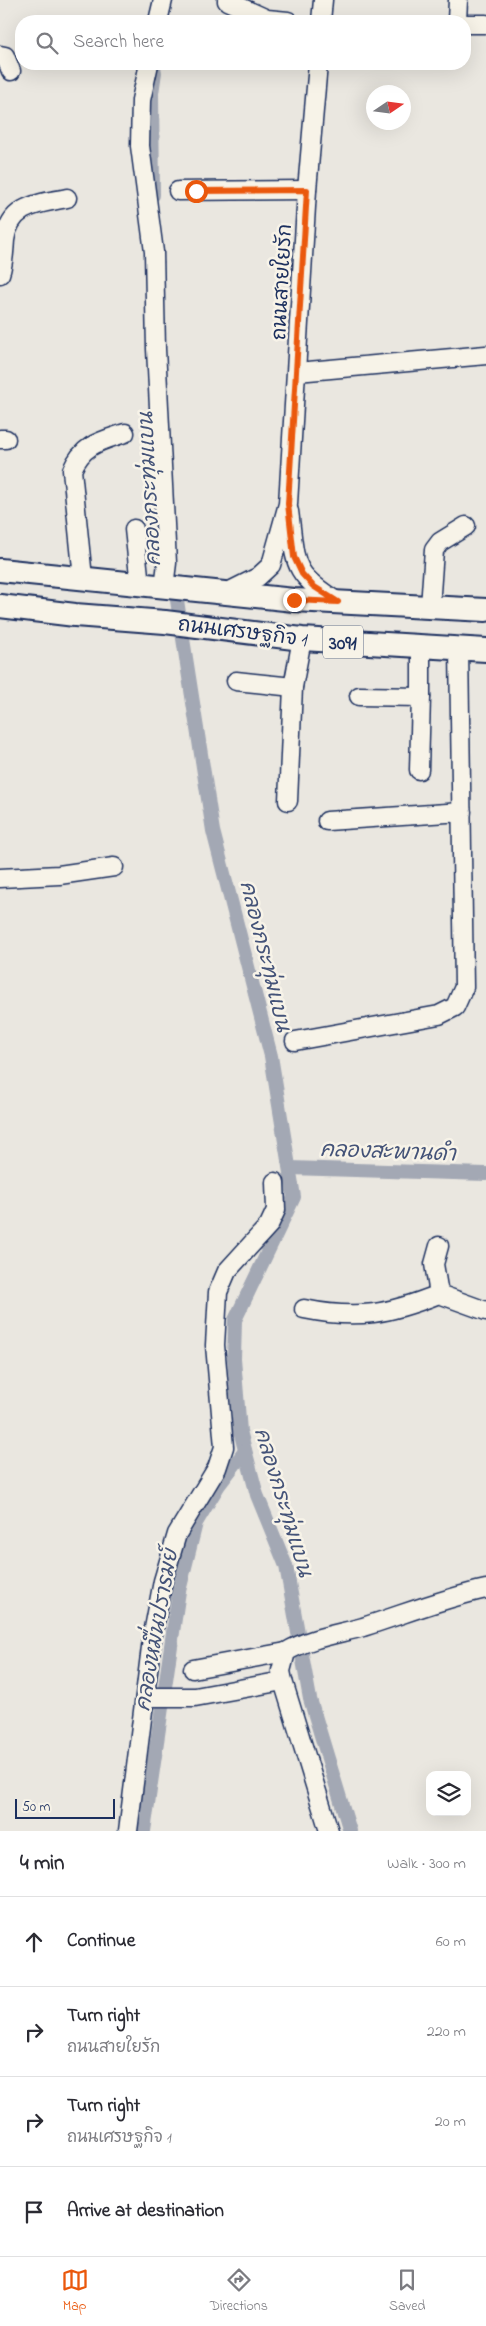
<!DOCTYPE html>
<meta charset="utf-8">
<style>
:root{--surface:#fff;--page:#f7f7f7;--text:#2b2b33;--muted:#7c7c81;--line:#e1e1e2;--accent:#ea580c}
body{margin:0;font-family:"Indie Flower","Playpen Sans Thai",sans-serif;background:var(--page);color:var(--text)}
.controls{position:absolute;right:15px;bottom:15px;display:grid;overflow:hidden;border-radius:10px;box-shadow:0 5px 20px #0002}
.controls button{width:45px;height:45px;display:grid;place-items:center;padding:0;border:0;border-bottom:1px solid var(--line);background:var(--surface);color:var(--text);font:25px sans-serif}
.compass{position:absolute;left:366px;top:85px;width:45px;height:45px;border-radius:50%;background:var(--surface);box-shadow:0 5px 20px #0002;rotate:77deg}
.scale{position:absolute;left:15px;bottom:12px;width:100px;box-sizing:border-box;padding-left:5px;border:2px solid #1b2f5e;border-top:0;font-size:14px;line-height:18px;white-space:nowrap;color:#1b2f5e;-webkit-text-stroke:4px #f7f3e8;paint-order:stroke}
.stop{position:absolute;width:15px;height:15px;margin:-11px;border:4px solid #ea580c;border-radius:50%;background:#fff}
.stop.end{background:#ea580c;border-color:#fff;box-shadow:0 1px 5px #0008}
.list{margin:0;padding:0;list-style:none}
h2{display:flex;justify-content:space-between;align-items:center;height:65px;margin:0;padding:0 20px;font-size:21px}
h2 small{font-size:16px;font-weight:400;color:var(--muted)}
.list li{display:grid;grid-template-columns:32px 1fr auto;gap:15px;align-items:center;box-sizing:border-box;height:90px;padding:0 20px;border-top:1px solid var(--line)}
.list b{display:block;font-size:19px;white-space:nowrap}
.list p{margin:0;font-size:16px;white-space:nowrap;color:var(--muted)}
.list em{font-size:16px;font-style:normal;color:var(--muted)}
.icon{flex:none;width:28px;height:28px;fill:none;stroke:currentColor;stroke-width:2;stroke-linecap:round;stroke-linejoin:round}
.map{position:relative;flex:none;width:486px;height:1831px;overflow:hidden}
.search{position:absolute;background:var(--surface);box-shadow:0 5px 20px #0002;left:15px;right:15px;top:15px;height:55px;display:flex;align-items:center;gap:12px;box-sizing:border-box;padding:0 18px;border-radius:20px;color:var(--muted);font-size:19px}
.sheet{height:425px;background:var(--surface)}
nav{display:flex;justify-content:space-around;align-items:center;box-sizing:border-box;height:70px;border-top:1px solid var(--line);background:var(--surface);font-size:14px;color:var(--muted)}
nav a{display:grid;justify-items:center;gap:2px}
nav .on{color:var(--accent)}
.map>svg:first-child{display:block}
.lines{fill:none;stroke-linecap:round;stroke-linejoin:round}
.canal{stroke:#a3a8b4;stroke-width:14}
.minor-casing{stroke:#1b2f5e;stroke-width:21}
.major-casing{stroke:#1b2f5e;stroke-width:26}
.minor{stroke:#f7f3e8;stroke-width:18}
.major{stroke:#f7f3e8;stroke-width:22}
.route{stroke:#ea580c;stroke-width:6}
.labels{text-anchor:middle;stroke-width:5;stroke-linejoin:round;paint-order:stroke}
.shield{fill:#f7f3e8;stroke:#5d6a87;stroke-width:1}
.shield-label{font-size:19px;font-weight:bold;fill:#1b2f5e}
.street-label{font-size:20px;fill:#1b2f5e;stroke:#f7f3e8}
.water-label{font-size:21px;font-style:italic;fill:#445378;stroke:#f7f3e8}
</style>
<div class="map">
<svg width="486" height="1831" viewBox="0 0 486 1831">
<rect width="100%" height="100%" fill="#eae7e0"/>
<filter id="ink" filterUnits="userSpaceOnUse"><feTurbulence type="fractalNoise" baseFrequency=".02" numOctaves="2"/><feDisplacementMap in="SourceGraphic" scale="10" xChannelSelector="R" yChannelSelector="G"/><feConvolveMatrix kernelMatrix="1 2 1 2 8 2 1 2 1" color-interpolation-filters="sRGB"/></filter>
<g filter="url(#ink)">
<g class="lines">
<!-- canal -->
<g class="canal">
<path d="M 153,195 L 152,93 L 155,72"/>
<path d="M 174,581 L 213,831 L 271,1056 L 294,1197 L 235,1320 L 234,1359 L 240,1431 L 257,1495 L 286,1566 L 310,1699 L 350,1831"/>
<path d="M 290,1168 L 486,1174"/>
<path d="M 144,1831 L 179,1591 L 196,1523 L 219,1485 L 245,1451"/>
</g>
<!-- minor casing -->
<g class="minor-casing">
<g id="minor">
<path d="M 227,1 L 267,19 L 288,21"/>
<path d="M 158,21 L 163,0"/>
<path d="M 321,21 L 323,0"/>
<path d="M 457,21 L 458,0"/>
<path d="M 465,24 L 486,24"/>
<path d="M 0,55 L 5,56 L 11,71"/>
<path d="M 149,64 L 141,100 L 140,146 L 154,252 L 156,349 L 167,563 L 164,587"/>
<path d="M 178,191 L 307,190"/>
<path d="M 0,274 C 4,263 4,252 5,240 C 10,204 39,204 67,198"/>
<path d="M 297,372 L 486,355"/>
<path d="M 0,439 L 6,439"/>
<path d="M 289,511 C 296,564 290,572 338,602"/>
<path d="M 134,529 L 140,585"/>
<path d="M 83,578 L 72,470 C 83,444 101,441 125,433"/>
<path d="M 226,593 L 258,577 L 271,565 L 288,504 L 307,190 L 318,64"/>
<path d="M 430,607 L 434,550 L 440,542 L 466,526"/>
<path d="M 236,681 L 293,687"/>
<path d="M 359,696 L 421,697 L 421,647"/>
<path d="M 419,770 L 421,697"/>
<path d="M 288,801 L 293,687 L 302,639"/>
<path d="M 327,821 L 462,812"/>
<path d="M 0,878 L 59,875 L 114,867"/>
<path d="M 295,1041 L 439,1015 L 455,1007 L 464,987 L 459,649"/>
<path d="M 439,1246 L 434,1264 L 439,1294 L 486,1311"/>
<path d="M 304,1309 C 358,1320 389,1314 439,1294"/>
<path d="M 193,1669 L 286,1652"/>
<path d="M 145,1697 L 195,1697 L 283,1681"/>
<path d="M 128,1831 L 152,1639 L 163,1581 L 177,1534 L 217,1468 L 224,1447 L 215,1345 L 218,1292 L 227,1271 L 269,1225 L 276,1210 L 275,1182"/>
<path d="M 329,1831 L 283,1681 L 281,1671 L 286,1652 C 309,1638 338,1634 363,1627 C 404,1614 444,1598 486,1589"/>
</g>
</g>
<!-- major casing -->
<g class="major-casing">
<g id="major">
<path d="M 0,570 L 294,600 L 486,610"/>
<path d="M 0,606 L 75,615 L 165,622 L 302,639 L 486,650"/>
</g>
</g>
<!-- minor -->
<use href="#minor" class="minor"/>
<!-- major -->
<use href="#major" class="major"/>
</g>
</g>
<g class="lines" filter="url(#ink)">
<!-- route -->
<path class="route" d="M 196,191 L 307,190 L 288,504 L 294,557 L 302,574 L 313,586 L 338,602 L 294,600"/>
</g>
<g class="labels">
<!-- shield labels -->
<rect class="shield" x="323" y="625.5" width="40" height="33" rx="4"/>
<g class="shield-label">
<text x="343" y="649">3091</text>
</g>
<!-- street labels -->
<g class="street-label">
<text transform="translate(281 282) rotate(-87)" y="7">ถนนสายใยรัก</text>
<text transform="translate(243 631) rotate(7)" y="7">ถนนเศรษฐกิจ 1</text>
</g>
<!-- water labels -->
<g class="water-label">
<text transform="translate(149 489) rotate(-93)" y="7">คลองกระทุ่มแบน</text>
<text transform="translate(266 956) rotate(76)" y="7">คลองกระทุ่มแบน</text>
<text transform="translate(388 1151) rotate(2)" y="7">คลองสะพานดำ</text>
<text transform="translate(284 1502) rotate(73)" y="7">คลองกระทุ่มแบน</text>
<text transform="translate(156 1630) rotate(-80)" y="7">คลองหมื่นปรารมย์</text>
</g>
</g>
</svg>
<div class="controls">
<button><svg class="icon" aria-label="layers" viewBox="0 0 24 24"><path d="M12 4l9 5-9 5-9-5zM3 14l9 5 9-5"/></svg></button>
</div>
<svg class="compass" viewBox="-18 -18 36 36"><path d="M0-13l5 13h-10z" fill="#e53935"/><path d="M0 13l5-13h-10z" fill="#7c7c81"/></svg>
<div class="scale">50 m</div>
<div class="stop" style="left:196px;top:191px"></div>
<div class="stop end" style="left:294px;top:600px"></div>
<div class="search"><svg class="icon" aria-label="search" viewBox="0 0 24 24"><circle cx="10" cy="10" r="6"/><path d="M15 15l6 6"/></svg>Search here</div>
</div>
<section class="sheet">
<h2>4 min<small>Walk · 300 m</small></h2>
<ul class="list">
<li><svg class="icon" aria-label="ahead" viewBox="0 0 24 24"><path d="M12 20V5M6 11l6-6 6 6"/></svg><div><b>Continue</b></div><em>60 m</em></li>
<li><svg class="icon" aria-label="right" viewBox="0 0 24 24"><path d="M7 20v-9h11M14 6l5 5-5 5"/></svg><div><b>Turn right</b><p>ถนนสายใยรัก</p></div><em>220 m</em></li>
<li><svg class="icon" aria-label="right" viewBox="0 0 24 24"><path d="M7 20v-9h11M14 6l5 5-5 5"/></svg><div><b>Turn right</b><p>ถนนเศรษฐกิจ 1</p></div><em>20 m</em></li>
<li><svg class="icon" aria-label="arrive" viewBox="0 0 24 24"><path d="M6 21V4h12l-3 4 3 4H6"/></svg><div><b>Arrive at destination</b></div></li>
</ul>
</section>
<nav>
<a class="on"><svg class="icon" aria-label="map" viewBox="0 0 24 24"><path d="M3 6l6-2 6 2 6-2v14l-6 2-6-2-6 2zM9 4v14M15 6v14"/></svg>Map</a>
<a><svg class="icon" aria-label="directions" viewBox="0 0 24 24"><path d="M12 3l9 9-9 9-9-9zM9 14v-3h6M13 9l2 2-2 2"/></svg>Directions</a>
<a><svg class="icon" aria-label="saved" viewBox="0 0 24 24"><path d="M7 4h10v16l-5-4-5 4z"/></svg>Saved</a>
</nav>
